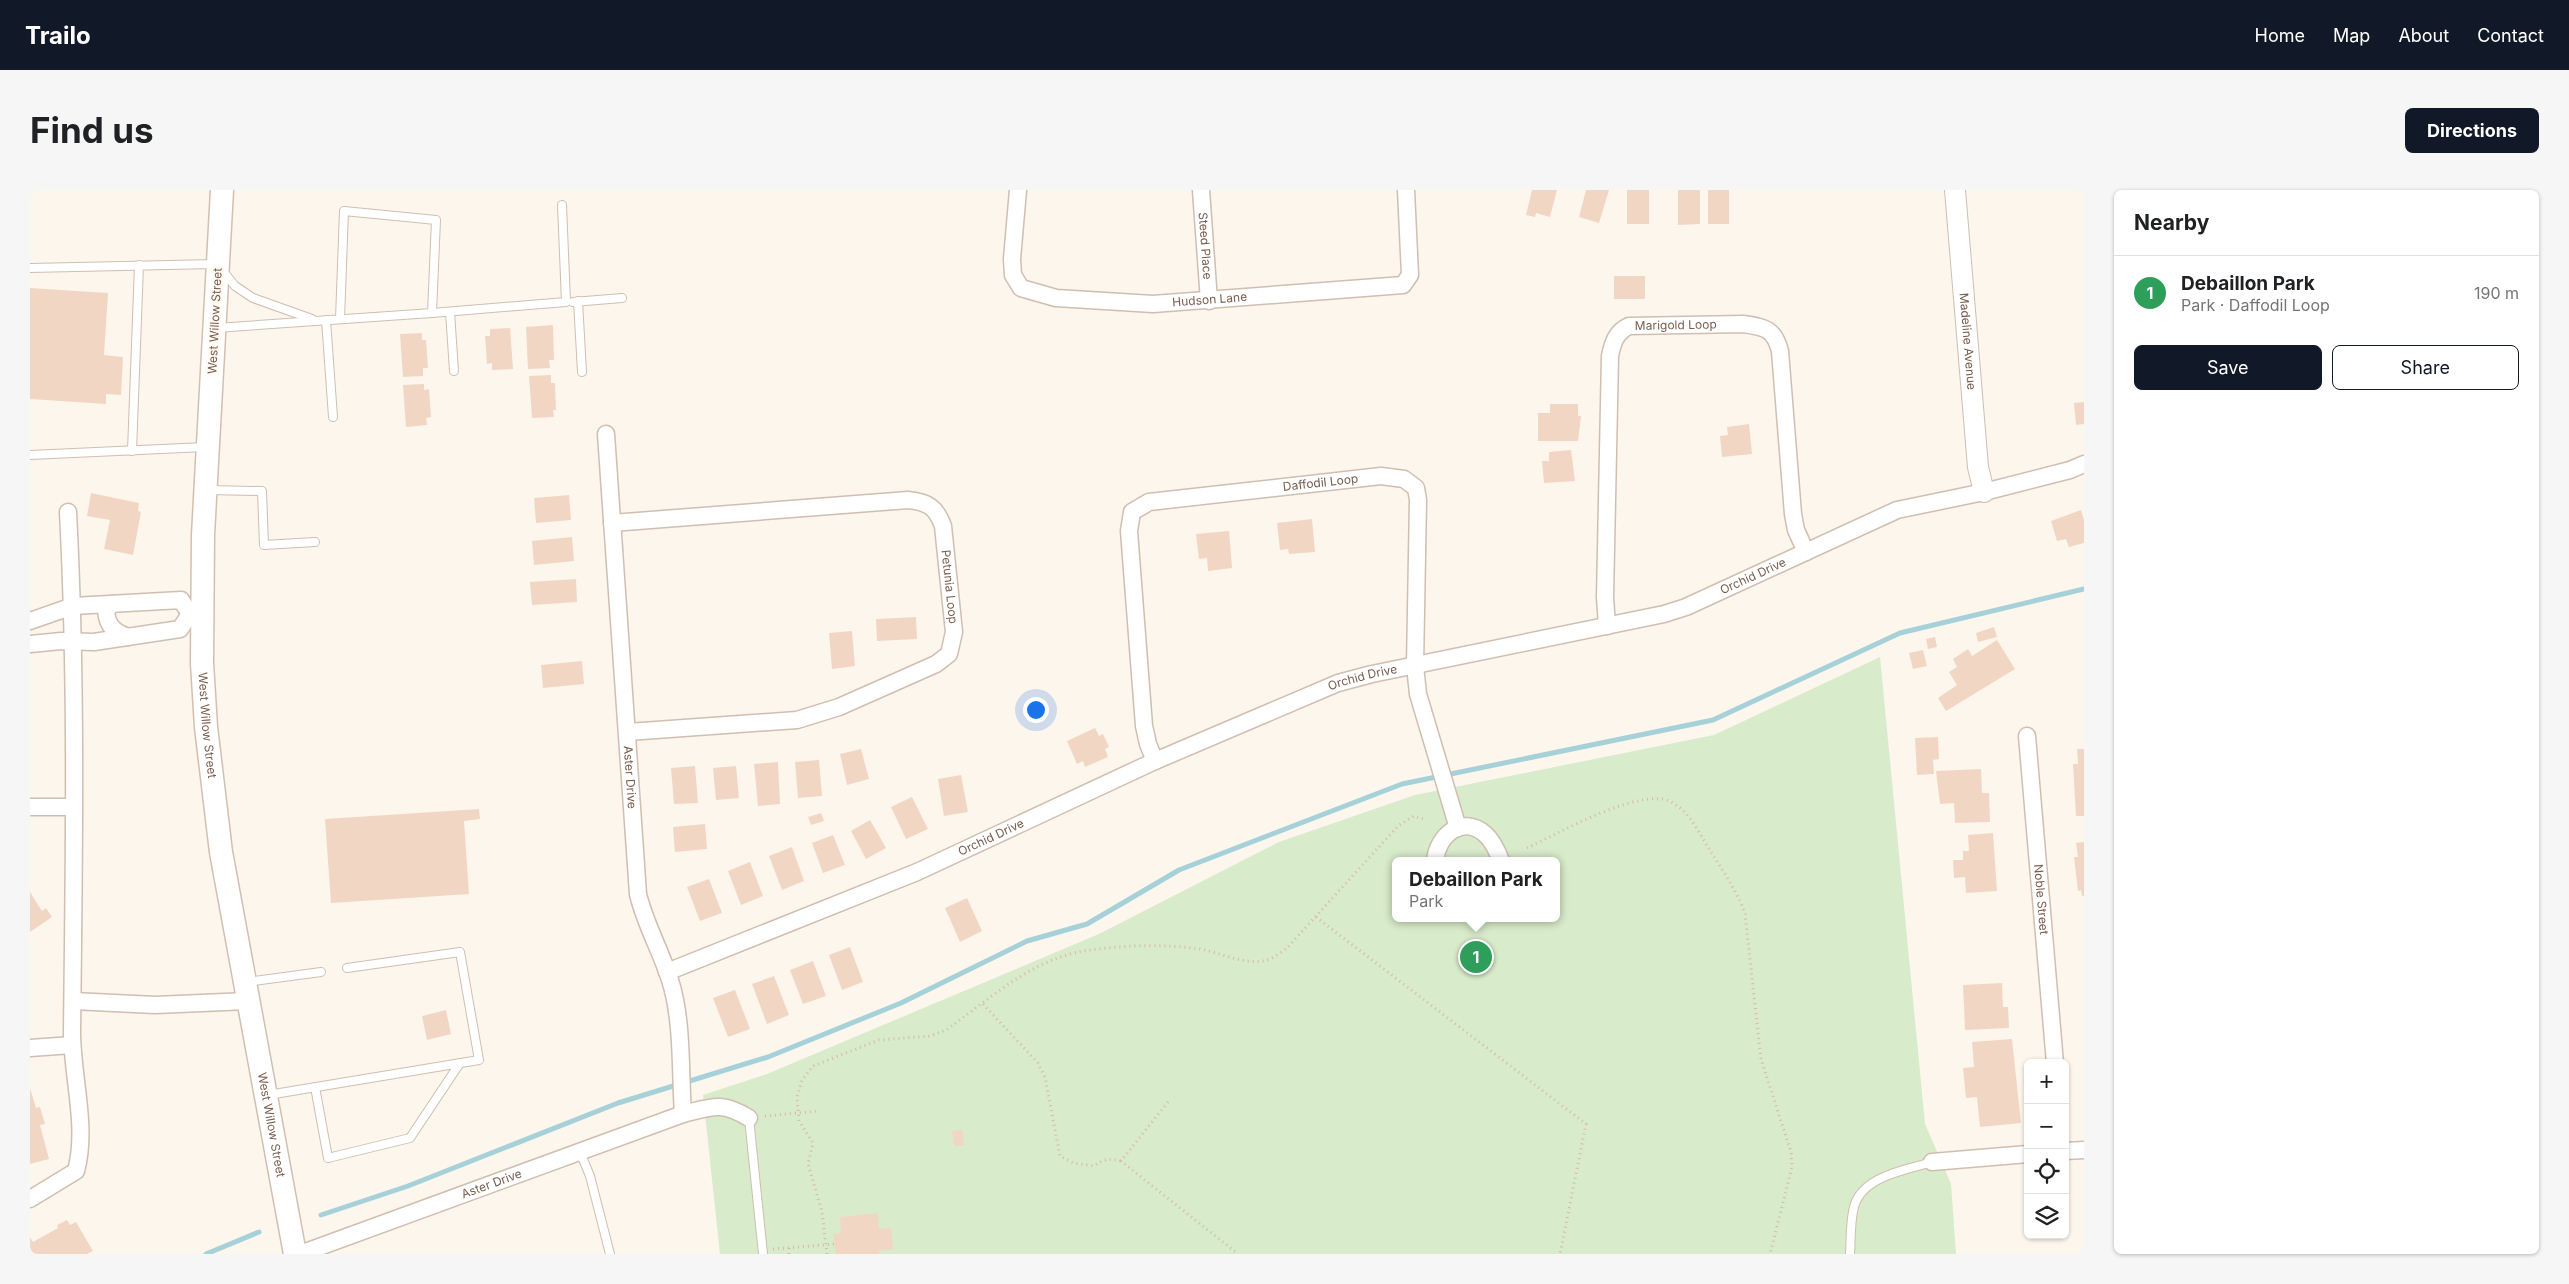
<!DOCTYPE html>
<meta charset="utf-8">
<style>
:root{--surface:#fff;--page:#f6f6f6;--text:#202124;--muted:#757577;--line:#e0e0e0;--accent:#111827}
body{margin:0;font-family:Inter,sans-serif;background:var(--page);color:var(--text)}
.controls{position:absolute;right:15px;bottom:15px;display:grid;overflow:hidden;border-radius:8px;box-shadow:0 1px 4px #0004}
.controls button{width:45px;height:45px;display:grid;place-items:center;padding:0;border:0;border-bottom:1px solid var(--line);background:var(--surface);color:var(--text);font:25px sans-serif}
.you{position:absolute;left:1005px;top:519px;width:18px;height:18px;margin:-12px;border:4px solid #fff;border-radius:50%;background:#1a73e8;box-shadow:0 0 0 8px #1a73e833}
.badge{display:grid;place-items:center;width:32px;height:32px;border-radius:50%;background:var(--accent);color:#fff;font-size:16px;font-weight:700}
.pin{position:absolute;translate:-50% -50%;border:2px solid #fff;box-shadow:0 1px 5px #0006}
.popup{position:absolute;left:1362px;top:667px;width:168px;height:65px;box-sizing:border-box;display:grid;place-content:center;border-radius:8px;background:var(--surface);filter:drop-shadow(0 1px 4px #0005);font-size:16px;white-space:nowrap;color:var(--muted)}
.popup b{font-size:19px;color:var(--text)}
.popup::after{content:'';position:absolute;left:50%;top:100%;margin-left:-10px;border:10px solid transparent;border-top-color:var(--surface)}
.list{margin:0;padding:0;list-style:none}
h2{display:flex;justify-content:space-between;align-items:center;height:65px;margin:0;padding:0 20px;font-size:21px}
h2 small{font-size:16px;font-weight:400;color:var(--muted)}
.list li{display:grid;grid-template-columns:32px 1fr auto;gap:15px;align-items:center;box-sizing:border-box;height:75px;padding:0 20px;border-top:1px solid var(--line)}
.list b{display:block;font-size:19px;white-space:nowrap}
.list p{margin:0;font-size:16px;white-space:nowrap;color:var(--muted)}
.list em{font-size:16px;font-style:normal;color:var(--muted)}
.actions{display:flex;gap:10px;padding:15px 20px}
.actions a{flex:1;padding:11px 0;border:1px solid var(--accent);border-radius:8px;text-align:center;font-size:18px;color:var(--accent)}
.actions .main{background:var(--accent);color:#fff}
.icon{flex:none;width:28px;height:28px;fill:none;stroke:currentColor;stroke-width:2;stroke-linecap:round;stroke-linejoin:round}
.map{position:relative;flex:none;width:2054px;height:1064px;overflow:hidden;border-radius:8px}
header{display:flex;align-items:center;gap:30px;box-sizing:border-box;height:70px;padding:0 25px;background:var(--accent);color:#fff}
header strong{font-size:24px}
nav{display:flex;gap:28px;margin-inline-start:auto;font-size:18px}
.intro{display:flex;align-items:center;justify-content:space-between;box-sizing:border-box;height:120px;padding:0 30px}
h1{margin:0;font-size:35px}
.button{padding:12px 22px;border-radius:8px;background:var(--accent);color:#fff;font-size:18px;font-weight:700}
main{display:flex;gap:30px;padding:0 30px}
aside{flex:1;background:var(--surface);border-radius:8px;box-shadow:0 1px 4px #0004}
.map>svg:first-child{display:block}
.green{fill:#d8ebca;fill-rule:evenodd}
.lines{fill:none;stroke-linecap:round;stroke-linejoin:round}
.stream{stroke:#a6d1d9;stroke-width:5}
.building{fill:#f2d6c4}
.service-casing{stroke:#d0beb1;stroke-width:10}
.minor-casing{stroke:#d0beb1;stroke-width:19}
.tertiary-casing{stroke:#d0beb1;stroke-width:22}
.secondary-casing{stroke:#d3bfaf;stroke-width:25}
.path{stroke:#d8b9a6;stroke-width:3;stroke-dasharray:1 4;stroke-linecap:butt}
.service{stroke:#fff;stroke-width:8}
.minor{stroke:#fff;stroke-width:16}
.tertiary{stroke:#fff;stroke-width:20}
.secondary{stroke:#fff;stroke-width:22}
.labels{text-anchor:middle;stroke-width:5;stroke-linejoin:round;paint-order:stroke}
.street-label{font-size:12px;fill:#795d4e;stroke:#fffaf3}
</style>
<header>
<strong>Trailo</strong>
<nav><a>Home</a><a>Map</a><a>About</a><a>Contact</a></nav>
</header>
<div class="intro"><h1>Find us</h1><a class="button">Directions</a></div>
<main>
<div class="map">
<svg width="2054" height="1064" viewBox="0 0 2054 1064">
<rect width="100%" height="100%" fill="#fdf6ec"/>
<!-- green -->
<path class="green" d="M 1850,467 L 1895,934 L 1921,994 L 1926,1064 L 690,1064 L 673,905 L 737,884 L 1069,744 L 1249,652 L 1385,605 L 1684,545 ZM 1366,671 L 1526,671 L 1526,728 L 1366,728 Z"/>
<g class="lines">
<!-- stream -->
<g class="stream">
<path d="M 291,1025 L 378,996 L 588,913 L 738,867 L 871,813 L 997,751 L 1057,734 L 1149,680 L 1372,594 L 1683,530 L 1870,443 L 2054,399"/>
<path d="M 176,1064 L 229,1042"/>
</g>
</g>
<!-- building -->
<g class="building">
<path d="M 1502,0 L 1527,0 L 1520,27 L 1506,23 L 1505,27 L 1496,25 Z"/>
<path d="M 1556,0 L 1579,0 L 1569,33 L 1549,27 Z"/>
<rect x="1597" y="0" width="22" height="34"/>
<path d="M 1648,0 L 1670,0 L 1670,34 L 1648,35 Z"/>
<rect x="1678" y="0" width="21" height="34"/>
<rect x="1584" y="86" width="31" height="23"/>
<path d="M 0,98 L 78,103 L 74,165 L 93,167 L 91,205 L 76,204 L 76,214 L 0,209 Z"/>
<path d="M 523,135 L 524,170 L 519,170 L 520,178 L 498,179 L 496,137 Z"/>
<path d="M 480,138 L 483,179 L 462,180 L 462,173 L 457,174 L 455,146 L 460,146 L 460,139 Z"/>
<path d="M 392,143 L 392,150 L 396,150 L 398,178 L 393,178 L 393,186 L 373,187 L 370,144 Z"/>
<path d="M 521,185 L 521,193 L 525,193 L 526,220 L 523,220 L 524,227 L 502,228 L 499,186 Z"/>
<path d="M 394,194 L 394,200 L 399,199 L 401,227 L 396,228 L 397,235 L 376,237 L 373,195 Z"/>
<path d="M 2054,212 L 2054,234 L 2046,235 L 2044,213 Z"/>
<path d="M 1520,214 L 1548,214 L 1548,226 L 1551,226 L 1548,251 L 1508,251 L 1508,223 L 1520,223 Z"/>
<path d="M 1719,234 L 1722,264 L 1692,267 L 1690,246 L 1698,245 L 1697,237 Z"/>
<path d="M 1541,260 L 1545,291 L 1514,293 L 1512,271 L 1519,271 L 1519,262 Z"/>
<path d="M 61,303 L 109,313 L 108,321 L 111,322 L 103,365 L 74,359 L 80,330 L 57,326 Z"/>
<path d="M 539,305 L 541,330 L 506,333 L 504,308 Z"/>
<path d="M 2051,320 L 2054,330 L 2054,353 L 2039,357 L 2036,349 L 2027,351 L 2021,331 Z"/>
<path d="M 1282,329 L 1285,362 L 1259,364 L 1258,359 L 1250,360 L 1247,333 Z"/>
<path d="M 1199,341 L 1202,378 L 1178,381 L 1177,368 L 1169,369 L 1166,344 Z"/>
<path d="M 542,347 L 544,371 L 504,375 L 502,351 Z"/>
<path d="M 546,389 L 547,412 L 502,415 L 500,392 Z"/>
<path d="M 886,427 L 887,449 L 847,451 L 846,429 Z"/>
<path d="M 1964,437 L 1967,447 L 1948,452 L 1946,443 Z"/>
<path d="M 822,441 L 825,476 L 802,479 L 799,443 Z"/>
<path d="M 1905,447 L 1907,457 L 1898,459 L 1896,449 Z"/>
<path d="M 1967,450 L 1985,479 L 1916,521 L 1908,508 L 1927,495 L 1919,482 L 1927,477 L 1923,469 L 1938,459 L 1942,466 Z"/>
<path d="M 1893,460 L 1897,476 L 1883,479 L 1879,463 Z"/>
<path d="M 552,471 L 554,494 L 513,498 L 511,475 Z"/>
<path d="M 1065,538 L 1069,546 L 1073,544 L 1079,557 L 1075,559 L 1078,567 L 1055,577 L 1053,571 L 1047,574 L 1037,551 Z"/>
<path d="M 1908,547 L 1909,569 L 1903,570 L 1904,584 L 1887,585 L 1885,548 Z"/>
<path d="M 831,559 L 839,589 L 817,595 L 810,564 Z"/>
<path d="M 2047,559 L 2054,559 L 2054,626 L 2046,626 L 2043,574 L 2048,574 Z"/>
<path d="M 789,570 L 792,606 L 768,608 L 765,572 Z"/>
<path d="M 748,572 L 750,614 L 728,616 L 724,574 Z"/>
<path d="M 665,576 L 668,613 L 644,614 L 641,578 Z"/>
<path d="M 706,576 L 709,608 L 686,610 L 683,578 Z"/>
<path d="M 1951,579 L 1952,603 L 1959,603 L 1960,632 L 1925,633 L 1924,613 L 1910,614 L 1906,581 Z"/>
<path d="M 931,585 L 938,622 L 914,626 L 908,589 Z"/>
<path d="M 882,607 L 898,639 L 876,649 L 861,617 Z"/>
<path d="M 449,619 L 450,629 L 434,631 L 439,704 L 301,713 L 295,629 Z"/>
<path d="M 791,623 L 794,631 L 781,635 L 778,627 Z"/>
<path d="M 840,630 L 856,658 L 836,669 L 821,641 Z"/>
<path d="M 675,634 L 677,659 L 645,662 L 643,637 Z"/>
<path d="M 1963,643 L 1967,701 L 1936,703 L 1935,687 L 1924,688 L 1923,670 L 1933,670 L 1933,661 L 1939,661 L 1938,645 Z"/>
<path d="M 803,645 L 815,675 L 793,683 L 782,653 Z"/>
<path d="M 2054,652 L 2054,706 L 2052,706 L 2051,700 L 2048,701 L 2044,667 L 2048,667 L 2046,653 Z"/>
<path d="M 762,657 L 774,691 L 752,700 L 739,666 Z"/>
<path d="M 720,672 L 733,706 L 711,715 L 698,681 Z"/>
<path d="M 679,689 L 692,723 L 670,731 L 657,697 Z"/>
<path d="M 0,702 L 12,721 L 16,718 L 22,727 L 0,742 Z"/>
<path d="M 937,708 L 952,741 L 930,752 L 915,718 Z"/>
<path d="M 820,757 L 833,792 L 812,800 L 799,765 Z"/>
<path d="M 783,771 L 796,806 L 773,814 L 760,780 Z"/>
<path d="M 744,786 L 759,825 L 737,834 L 722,794 Z"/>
<path d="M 1972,793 L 1973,817 L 1978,817 L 1979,838 L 1935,840 L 1933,795 Z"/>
<path d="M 705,800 L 720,839 L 698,847 L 683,808 Z"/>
<path d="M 416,820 L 421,844 L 397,850 L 392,826 Z"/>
<path d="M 1982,849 L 1991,933 L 1950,937 L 1947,907 L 1936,908 L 1933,878 L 1944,877 L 1942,852 Z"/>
<path d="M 0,898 L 6,918 L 10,917 L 15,934 L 10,935 L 19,969 L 0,974 Z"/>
<path d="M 932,940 L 934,955 L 924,956 L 922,941 Z"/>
<path d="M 848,1023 L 849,1039 L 861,1038 L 863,1059 L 849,1061 L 849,1064 L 806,1064 L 803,1044 L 811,1043 L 810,1027 Z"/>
<path d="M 37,1030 L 40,1035 L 46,1032 L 63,1061 L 57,1064 L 0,1064 L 0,1047 L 3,1052 L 28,1038 L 27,1035 Z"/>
</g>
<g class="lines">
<!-- service casing -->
<g class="service-casing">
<g id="service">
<path d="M 0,78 L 185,74"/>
<path d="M 193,81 L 205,96 L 223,108 L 282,129"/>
<path d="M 548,111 L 552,182"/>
<path d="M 543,112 L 592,108"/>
<path d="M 420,122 L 424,181"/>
<path d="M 402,123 L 536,112 L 532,15"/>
<path d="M 296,130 L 303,227"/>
<path d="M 186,138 L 402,123 L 406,30 L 314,21 L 310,129"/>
<path d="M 102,261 L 109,75"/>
<path d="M 0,265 L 175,257"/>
<path d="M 177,300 L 232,301 L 234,355 L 285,352"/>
<path d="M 216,792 L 291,782"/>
<path d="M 285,897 L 298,968 L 380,948 L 430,873"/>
<path d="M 238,905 L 449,870 L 430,762 L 317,778"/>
<path d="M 719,928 L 733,1064"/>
<path d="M 550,962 L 560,986 L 580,1064"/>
<path d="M 1820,1064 C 1821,1049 1820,1032 1824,1017 C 1832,986 1876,980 1902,972"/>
</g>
</g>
<!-- minor casing -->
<g class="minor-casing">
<g id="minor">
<path id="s1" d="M 988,0 L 982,69 L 983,85 L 991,98 L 1026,108 L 1123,114 L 1373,95 L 1380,85 L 1376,0"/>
<path id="s2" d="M 1171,0 L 1179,111"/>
<path id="s3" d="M 576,244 L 608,704 C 615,734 631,761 640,790 C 653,830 650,882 653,924"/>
<path id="s4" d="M 582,333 L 878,310 C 898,312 906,317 913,336 L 924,442 L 919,464 L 906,474 L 809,517 L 767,530 L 598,542"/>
<path d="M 82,414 L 76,420 C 77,436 84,442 98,447"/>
<path d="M 0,431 L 43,416 L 151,410 L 160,424"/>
<path id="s5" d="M 1577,436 L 1575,407 L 1580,166 C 1583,152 1586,142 1599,136 L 1713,134 C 1736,137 1744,139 1750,161 L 1763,324 L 1766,340 L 1776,362"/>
<path d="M 0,454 L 31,451 L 64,452 L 150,439 L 160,424"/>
<path id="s6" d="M 1997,546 L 2025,873"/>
<path id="s7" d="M 1125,571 L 1118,554 L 1114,536 L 1099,341 L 1102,322 L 1119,312 L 1351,286 L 1374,289 L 1386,298 L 1388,310 L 1385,476 L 1388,504 L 1428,638"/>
<path d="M 0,617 L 43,617"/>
<path d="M 1405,671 C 1407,646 1432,624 1455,644 C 1463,651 1467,660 1471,671"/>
<path id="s8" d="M 637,782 L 887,682 L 1125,571 L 1308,493 L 1342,484 L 1634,424 L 1656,417 L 1867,320 L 1954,302 L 2040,280 L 2054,274"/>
<path d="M 43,811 L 125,815 L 218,811"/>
<path d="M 0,858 L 42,855"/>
<path d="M 2035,961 L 2054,960"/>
<path d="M 1902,972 L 1998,964"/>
<path d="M 0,1009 L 46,981 C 58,937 42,887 42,842 C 44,668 47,495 38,322"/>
<path id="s9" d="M 270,1064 L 653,924 C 682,917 691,911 719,928"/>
</g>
</g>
<!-- tertiary casing -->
<g class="tertiary-casing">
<g id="tertiary">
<path id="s10" d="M 1925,0 L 1948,277 L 1954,302"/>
</g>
</g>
<!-- secondary casing -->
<g class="secondary-casing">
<g id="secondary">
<path id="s11" d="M 192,0 L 173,345 L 172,473 L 176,537 L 191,662 L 265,1064"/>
</g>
</g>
<!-- path -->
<g class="path">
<path d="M 1497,658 C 1527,644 1608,598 1639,611 C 1658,619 1668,641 1678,657 C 1691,679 1707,700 1715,724 L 1731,869 L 1761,962 L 1762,977 L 1740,1064"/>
<path d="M 1286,727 L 1556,934 L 1530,1064"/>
<path d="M 953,814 L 1008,873 L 1015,887 L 1030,966 L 1043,973 L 1064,976 C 1074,969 1079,968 1091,971"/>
<path d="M 1138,912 L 1091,971 L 1208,1064"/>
<path d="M 735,926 L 788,921"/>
<path d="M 759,1058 L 759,1064"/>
<path d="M 743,1059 L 805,1054"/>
<path d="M 797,1064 L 792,1022 L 778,974 L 783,953 L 769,931 L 767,907 L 772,890 L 783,876 L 849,850 L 900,846 L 916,840 C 961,808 1004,767 1060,760 C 1096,755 1135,754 1170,759 C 1191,763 1211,774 1233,771 C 1240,771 1250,763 1256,759 L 1368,636 L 1384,626 L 1396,630"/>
</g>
<!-- service -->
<use href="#service" class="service"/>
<!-- minor -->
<use href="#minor" class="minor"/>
<!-- tertiary -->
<use href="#tertiary" class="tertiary"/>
<!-- secondary -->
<use href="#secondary" class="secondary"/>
</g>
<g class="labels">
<!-- street labels -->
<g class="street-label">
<text dy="4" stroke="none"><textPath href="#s2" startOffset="56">Steed Place</textPath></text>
<text dy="4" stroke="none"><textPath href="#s1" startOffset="291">Hudson Lane</textPath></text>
<text transform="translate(185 131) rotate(-87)" y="4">West Willow Street</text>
<text dy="4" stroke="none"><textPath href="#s5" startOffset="354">Marigold Loop</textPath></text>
<text dy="4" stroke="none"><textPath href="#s10" startOffset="152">Madeline Avenue</textPath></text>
<text dy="4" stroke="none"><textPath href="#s7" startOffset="444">Daffodil Loop</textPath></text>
<text dy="4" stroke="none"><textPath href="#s8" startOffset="1161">Orchid Drive</textPath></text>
<text dy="4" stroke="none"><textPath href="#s4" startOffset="405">Petunia Loop</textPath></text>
<text dy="4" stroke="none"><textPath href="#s8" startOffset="756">Orchid Drive</textPath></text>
<text dy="4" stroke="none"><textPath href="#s11" startOffset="536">West Willow Street</textPath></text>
<text dy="4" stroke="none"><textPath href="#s3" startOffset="344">Aster Drive</textPath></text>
<text dy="4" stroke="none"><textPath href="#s8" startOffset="351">Orchid Drive</textPath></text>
<text dy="4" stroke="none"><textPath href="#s6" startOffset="164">Noble Street</textPath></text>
<text dy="4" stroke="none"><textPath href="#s11" startOffset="941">West Willow Street</textPath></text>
<text dy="4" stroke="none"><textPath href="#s9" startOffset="204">Aster Drive</textPath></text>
</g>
</g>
</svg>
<div class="controls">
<button>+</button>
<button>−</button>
<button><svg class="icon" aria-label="locate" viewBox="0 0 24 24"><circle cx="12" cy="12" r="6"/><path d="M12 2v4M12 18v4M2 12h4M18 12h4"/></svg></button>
<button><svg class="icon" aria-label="layers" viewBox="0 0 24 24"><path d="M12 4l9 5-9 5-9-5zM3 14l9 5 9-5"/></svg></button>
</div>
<div class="you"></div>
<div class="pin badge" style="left:1446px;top:767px;background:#2e9e5b">1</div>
<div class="popup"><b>Debaillon Park</b>Park</div>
</div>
<aside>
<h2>Nearby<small></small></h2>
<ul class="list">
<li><span class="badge" style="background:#2e9e5b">1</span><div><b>Debaillon Park</b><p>Park · Daffodil Loop</p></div><em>190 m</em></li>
</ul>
<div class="actions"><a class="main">Save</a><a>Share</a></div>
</aside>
</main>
